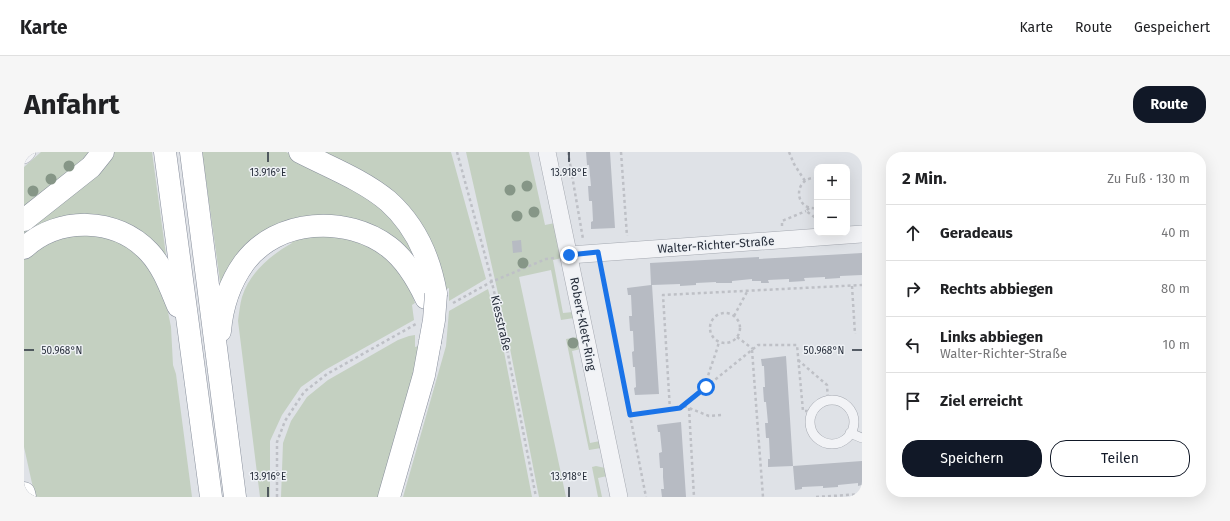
<!DOCTYPE html>
<html lang="de">
<meta charset="utf-8">
<style>
:root{--surface:#fff;--page:#f6f6f6;--text:#202124;--muted:#757577;--line:#e0e0e0;--accent:#111827}
body{margin:0;font-family:"Fira Sans",sans-serif;background:var(--page);color:var(--text)}
.controls{position:absolute;right:12px;top:12px;display:grid;overflow:hidden;border-radius:8px;box-shadow:0 4px 16px #0002}
.controls button{width:36px;height:36px;display:grid;place-items:center;padding:0;border:0;border-bottom:1px solid var(--line);background:var(--surface);color:var(--text);font:20px sans-serif}
.stop{position:absolute;width:12px;height:12px;margin:-9px;border:3px solid #1a73e8;border-radius:50%;background:#fff}
.stop.end{background:#1a73e8;border-color:#fff;box-shadow:0 1px 4px #0008}
.list{margin:0;padding:0;list-style:none}
h2{display:flex;justify-content:space-between;align-items:center;height:52px;margin:0;padding:0 16px;font-size:17px}
h2 small{font-size:13px;font-weight:400;color:var(--muted)}
.list li{display:grid;grid-template-columns:26px 1fr auto;gap:12px;align-items:center;box-sizing:border-box;height:56px;padding:0 16px;border-top:1px solid var(--line)}
.list b{display:block;font-size:15px;white-space:nowrap}
.list p{margin:0;font-size:13px;white-space:nowrap;color:var(--muted)}
.list em{font-size:13px;font-style:normal;color:var(--muted)}
.actions{display:flex;gap:8px;padding:12px 16px}
.actions a{flex:1;padding:9px 0;border:1px solid var(--accent);border-radius:16px;text-align:center;font-size:14px;color:var(--accent)}
.actions .main{background:var(--accent);color:#fff}
.icon{flex:none;width:22px;height:22px;fill:none;stroke:currentColor;stroke-width:2;stroke-linecap:round;stroke-linejoin:round}
.map{position:relative;flex:none;width:838px;height:345px;overflow:hidden;border-radius:16px}
header{display:flex;align-items:center;gap:24px;box-sizing:border-box;height:56px;padding:0 20px;background:var(--surface);border-bottom:1px solid var(--line)}
header strong{font-size:19px}
nav{display:flex;gap:22px;margin-inline-start:auto;font-size:14px}
.intro{display:flex;align-items:center;justify-content:space-between;box-sizing:border-box;height:96px;padding:0 24px}
h1{margin:0;font-size:28px}
.button{padding:10px 18px;border-radius:16px;background:var(--accent);color:#fff;font-size:14px;font-weight:700}
main{display:flex;gap:24px;padding:0 24px}
aside{flex:1;background:var(--surface);border-radius:16px;box-shadow:0 4px 16px #0002}
.map>svg:first-child{display:block}
.green{fill:#c4d0c1}
.building{fill:#b7bbc3}
.lines{fill:none;stroke-linecap:round;stroke-linejoin:round}
.service-casing{stroke:#a5a9b1;stroke-width:10}
.minor-casing{stroke:#a5a9b1;stroke-width:18}
.trunk-casing{stroke:#888f9c;stroke-width:23}
.path{stroke:#bec0c6;stroke-width:2.5;stroke-dasharray:3 3;stroke-linecap:butt}
.service{stroke:#f2f3f6;stroke-width:9}
.minor{stroke:#f2f3f6;stroke-width:17}
.trunk{stroke:#fff;stroke-width:22}
.trunk-bridge-casing{stroke:#888f9c;stroke-width:23;stroke-linecap:butt}
.trunk-bridge{stroke:#fff;stroke-width:22}
.tree{fill:#869687}
.route{stroke:#1a73e8;stroke-width:5}
.ticks{fill:none;stroke:#29303d;stroke-width:1.5}
.labels{text-anchor:middle;stroke-width:3;stroke-linejoin:round;paint-order:stroke}
.street-label{font-size:12px;fill:#29303d;stroke:#eef1f5}
.ticks-label{font-size:10px;text-anchor:middle;fill:#29303d;stroke:#eef1f5;stroke-width:3;stroke-linejoin:round;paint-order:stroke}
</style>
<header>
<strong>Karte</strong>
<nav><a>Karte</a><a>Route</a><a>Gespeichert</a></nav>
</header>
<div class="intro"><h1>Anfahrt</h1><a class="button">Route</a></div>
<main>
<div class="map">
<svg width="838" height="345" viewBox="0 0 838 345">
<rect width="100%" height="100%" fill="#dfe2e7"/>
<!-- green -->
<g class="green">
<path d="M 17,0 L 73,0 L 0,56 L 0,15 Z"/>
<path d="M 90,0 L 128,0 L 142,103 L 137,105 L 108,77 L 0,89 L 0,75 L 80,12 Z"/>
<path d="M 178,0 L 262,0 L 329,35 L 370,67 L 400,117 L 372,92 L 281,68 L 197,136 Z"/>
<path d="M 292,0 L 427,0 L 462,127 L 425,149 L 425,136 L 420,138 L 403,91 Z"/>
<path d="M 442,0 L 505,0 L 521,73 L 531,71 L 538,106 L 529,108 L 539,161 L 549,160 L 550,166 L 537,168 L 527,118 L 495,125 L 542,345 L 515,345 L 483,181 Z"/>
<path d="M 73,79 L 113,96 L 140,140 L 147,175 L 149,213 L 152,222 L 168,345 L 11,345 L 0,295 L 0,107 L 14,94 L 31,84 Z"/>
<path d="M 304,80 L 362,101 L 382,126 L 391,151 L 388,153 L 390,168 L 301,218 L 277,235 L 258,263 L 246,289 L 246,345 L 236,345 L 214,169 C 215,161 216,152 218,145 C 226,120 247,103 268,91 L 264,86 Z"/>
<path d="M 464,137 L 477,184 L 508,345 L 379,345 L 422,194 L 425,159 Z"/>
<path d="M 391,183 L 391,195 L 395,194 L 392,211 L 354,345 L 257,345 L 259,291 L 267,269 L 283,245 L 304,228 L 374,188 L 385,184 Z"/>
<path d="M 554,185 L 557,197 L 548,199 L 566,291 L 576,289 L 577,296 L 565,298 L 542,187 Z"/>
<path d="M 572,314 L 581,316 L 583,324 L 574,326 L 578,345 L 574,345 L 568,315 Z"/>
</g>
<!-- building -->
<g class="building">
<path d="M 562,0 L 586,0 L 591,76 L 567,77 L 567,70 L 569,69 L 568,49 L 565,49 L 564,34 L 567,34 L 565,13 L 563,13 Z"/>
<path d="M 497,88 L 498,100 L 489,101 L 488,89 Z"/>
<path d="M 838,101 L 838,123 L 816,124 L 816,126 L 801,127 L 801,125 L 780,126 L 781,129 L 765,130 L 765,127 L 744,128 L 745,131 L 737,131 L 737,129 L 728,129 L 728,127 L 708,129 L 708,131 L 692,131 L 692,130 L 672,131 L 672,133 L 656,134 L 656,132 L 628,133 L 635,242 L 611,243 L 610,236 L 612,235 L 611,215 L 609,215 L 608,200 L 610,199 L 609,179 L 606,179 L 605,164 L 608,164 L 607,143 L 604,143 L 603,136 L 627,133 L 626,111 L 735,105 L 735,107 Z"/>
<path d="M 762,204 L 769,314 L 838,309 L 838,333 L 834,334 L 834,331 L 814,333 L 814,335 L 799,336 L 799,334 L 778,335 L 778,337 L 771,338 L 769,314 L 744,315 L 744,307 L 746,307 L 745,286 L 742,286 L 741,271 L 744,271 L 742,250 L 740,250 L 739,235 L 741,235 L 740,214 L 738,214 L 737,207 Z"/>
<path d="M 657,270 L 662,345 L 638,345 L 637,337 L 640,337 L 639,325 L 639,316 L 636,316 L 635,301 L 638,300 L 636,280 L 634,280 L 633,273 Z"/>
</g>
<g class="lines">
<!-- service casing -->
<g class="service-casing">
<g id="service">
<circle cx="808" cy="270" r="22"/>
<path d="M 826,281 L 838,286"/>
</g>
</g>
<!-- minor casing -->
<g class="minor-casing">
<g id="minor">
<path d="M 523,0 L 595,345"/>
<path d="M 0,3 L 3,0"/>
<path d="M 545,103 L 838,82"/>
</g>
</g>
<!-- trunk casing -->
<g class="trunk-casing">
<g id="trunk">
<path d="M 141,0 L 187,345"/>
<path d="M 167,0 L 211,345"/>
<path d="M 276,0 C 305,15 339,28 364,49 C 391,73 406,107 412,142"/>
<path d="M 0,68 L 67,15 L 79,0"/>
<path d="M 0,96 C 35,64 92,65 125,100 C 139,115 146,135 154,154"/>
<path d="M 196,179 C 198,155 205,132 220,111 C 253,66 323,63 365,95 C 382,108 393,127 402,146"/>
<path d="M 0,341 L 1,345"/>
<path d="M 365,345 L 400,223 L 406,190"/>
</g>
</g>
<!-- path -->
<g class="path">
<path d="M 433,0 L 465,118 L 480,182 L 512,345"/>
<path d="M 544,0 L 559,87"/>
<path d="M 597,0 L 603,84"/>
<path d="M 765,0 L 770,12 L 781,29"/>
<path d="M 793,26 C 769,24 769,59 793,56"/>
<path d="M 785,56 L 782,59 L 793,67"/>
<path d="M 758,74 L 758,69 L 782,59"/>
<path d="M 577,115 L 622,345"/>
<path d="M 828,134 L 831,182"/>
<path d="M 429,151 L 467,130 L 522,107 L 530,106"/>
<circle cx="701" cy="176" r="15"/>
<path d="M 710,164 L 724,138"/>
<path d="M 713,185 L 729,197"/>
<path d="M 728,198 L 739,345"/>
<path d="M 774,208 L 803,233 L 804,249"/>
<path d="M 682,235 C 683,221 692,204 695,189"/>
<path d="M 660,254 L 685,264 L 698,263"/>
<path d="M 665,256 L 670,345"/>
<path d="M 646,258 L 639,143 L 838,133"/>
<path d="M 606,263 L 656,256 L 734,193 L 773,193 L 779,259 L 789,259"/>
<path d="M 253,345 L 253,290 L 261,269 L 280,240 L 303,222 L 392,172"/>
<path d="M 792,345 L 838,342"/>
</g>
<!-- service -->
<use href="#service" class="service"/>
<!-- minor -->
<use href="#minor" class="minor"/>
<!-- trunk -->
<use href="#trunk" class="trunk"/>
<!-- trunk-bridge casing -->
<g class="trunk-bridge-casing">
<path id="trunk-bridge" d="M 406,190 L 410,168 L 412,142"/>
</g>
<!-- trunk-bridge -->
<use href="#trunk-bridge" class="trunk-bridge"/>
</g>
<!-- trees -->
<g class="tree">
<circle cx="45" cy="14" r="5.5"/>
<circle cx="27" cy="27" r="5.5"/>
<circle cx="503" cy="34" r="5.5"/>
<circle cx="486" cy="38" r="5.5"/>
<circle cx="9" cy="39" r="5.5"/>
<circle cx="510" cy="60" r="5.5"/>
<circle cx="493" cy="64" r="5.5"/>
<circle cx="499" cy="111" r="5.5"/>
<circle cx="549" cy="191" r="5.5"/>
</g>
<g class="lines">
<!-- route -->
<path class="route" d="M 545,103 L 574,100 L 606,263 L 656,256 L 682,235"/>
</g>
<!-- ticks -->
<path class="ticks" d="M 244,0 L 244,10M 545,0 L 545,10M 0,198 L 10,198M 828,198 L 838,198M 244,335 L 244,345M 545,335 L 545,345"/>
<g class="labels">
<!-- street labels -->
<g class="street-label">
<text transform="translate(692 93) rotate(-4)" y="4">Walter-Richter-Straße</text>
<text transform="translate(477 171) rotate(77)" y="4">Kiesstraße</text>
<text transform="translate(559 172) rotate(79)" y="4">Robert-Klett-Ring</text>
</g>
</g>
<g class="ticks-label">
<text x="244" y="24">13.916°E</text>
<text x="545" y="24">13.918°E</text>
<text x="38" y="202">50.968°N</text>
<text x="800" y="202">50.968°N</text>
<text x="244" y="328">13.916°E</text>
<text x="545" y="328">13.918°E</text>
</g>
</svg>
<div class="controls">
<button>+</button>
<button>−</button>
</div>
<div class="stop" style="left:682px;top:235px"></div>
<div class="stop end" style="left:545px;top:103px"></div>
</div>
<aside>
<h2>2 Min.<small>Zu Fuß · 130 m</small></h2>
<ul class="list">
<li><svg class="icon" aria-label="ahead" viewBox="0 0 24 24"><path d="M12 20V5M6 11l6-6 6 6"/></svg><div><b>Geradeaus</b></div><em>40 m</em></li>
<li><svg class="icon" aria-label="right" viewBox="0 0 24 24"><path d="M7 20v-9h11M14 6l5 5-5 5"/></svg><div><b>Rechts abbiegen</b></div><em>80 m</em></li>
<li><svg class="icon" aria-label="left" viewBox="0 0 24 24"><path d="M17 20v-9H6M10 6l-5 5 5 5"/></svg><div><b>Links abbiegen</b><p>Walter-Richter-Straße</p></div><em>10 m</em></li>
<li><svg class="icon" aria-label="arrive" viewBox="0 0 24 24"><path d="M6 21V4h12l-3 4 3 4H6"/></svg><div><b>Ziel erreicht</b></div></li>
</ul>
<div class="actions"><a class="main">Speichern</a><a>Teilen</a></div>
</aside>
</main>
